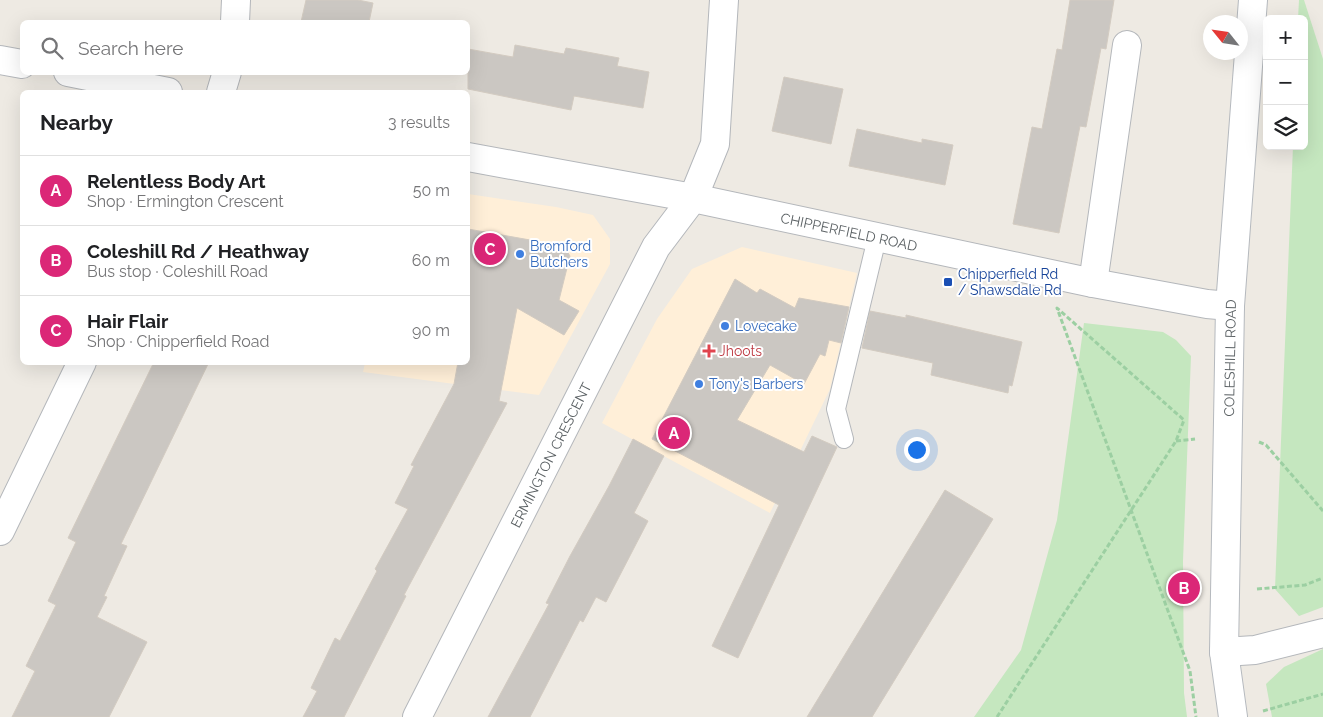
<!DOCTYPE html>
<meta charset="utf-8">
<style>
:root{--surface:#fff;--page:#f6f6f6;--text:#202124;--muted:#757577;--line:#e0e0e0;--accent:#db2777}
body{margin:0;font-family:Raleway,sans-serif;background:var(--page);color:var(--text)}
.controls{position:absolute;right:15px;top:15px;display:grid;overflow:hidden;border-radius:8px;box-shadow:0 5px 20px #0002}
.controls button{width:45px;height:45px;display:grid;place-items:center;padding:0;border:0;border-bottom:1px solid var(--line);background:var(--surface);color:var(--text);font:25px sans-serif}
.compass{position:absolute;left:1203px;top:15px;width:45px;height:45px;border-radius:50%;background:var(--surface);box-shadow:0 5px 20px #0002;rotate:300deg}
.you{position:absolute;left:916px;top:449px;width:18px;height:18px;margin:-12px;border:4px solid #fff;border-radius:50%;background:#1a73e8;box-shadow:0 0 0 8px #1a73e833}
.badge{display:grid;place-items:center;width:32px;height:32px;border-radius:50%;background:var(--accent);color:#fff;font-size:16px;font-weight:700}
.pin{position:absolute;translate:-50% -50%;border:2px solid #fff;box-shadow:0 1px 5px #0006}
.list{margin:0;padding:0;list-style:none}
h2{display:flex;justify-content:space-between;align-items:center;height:65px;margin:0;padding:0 20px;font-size:21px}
h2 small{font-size:16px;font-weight:400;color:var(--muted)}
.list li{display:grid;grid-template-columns:32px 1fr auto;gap:15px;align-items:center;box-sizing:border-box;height:70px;padding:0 20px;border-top:1px solid var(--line)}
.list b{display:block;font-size:19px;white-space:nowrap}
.list p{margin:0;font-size:16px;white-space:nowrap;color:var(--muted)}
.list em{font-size:16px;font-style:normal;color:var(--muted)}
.icon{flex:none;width:28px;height:28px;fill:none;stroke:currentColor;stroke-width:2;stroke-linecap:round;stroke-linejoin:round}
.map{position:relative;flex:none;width:1323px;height:717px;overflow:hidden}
.search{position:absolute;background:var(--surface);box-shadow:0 5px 20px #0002;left:20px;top:20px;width:450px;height:55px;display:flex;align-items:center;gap:12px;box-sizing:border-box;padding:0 18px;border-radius:8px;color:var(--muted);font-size:19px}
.panel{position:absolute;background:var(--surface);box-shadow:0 5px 20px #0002;left:20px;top:90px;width:450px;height:275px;border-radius:8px}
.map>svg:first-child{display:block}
.commercial{fill:#ffefd8}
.green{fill:#c5e7bf}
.building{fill:#cbc7c2;stroke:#d3cbc1}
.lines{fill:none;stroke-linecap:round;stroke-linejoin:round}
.service-casing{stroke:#b4b7bb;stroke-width:20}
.minor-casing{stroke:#b4b7bb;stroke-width:30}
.tertiary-casing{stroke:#b4b7bb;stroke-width:30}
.secondary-casing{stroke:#b5b9be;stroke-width:30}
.path{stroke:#9ccfa2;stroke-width:3;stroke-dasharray:5 2.5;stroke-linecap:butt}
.service{stroke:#fff;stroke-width:18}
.minor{stroke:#fff;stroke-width:28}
.tertiary{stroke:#fff;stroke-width:28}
.secondary{stroke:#fff;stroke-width:28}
.shop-dot{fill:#3f7fe0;stroke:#fff;stroke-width:2}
.transit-dot{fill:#1a4fb4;stroke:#fff;stroke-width:2}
.health-dot{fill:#e0444e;stroke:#fff;stroke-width:2}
.labels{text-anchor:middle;stroke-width:4;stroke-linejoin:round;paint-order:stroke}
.street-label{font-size:14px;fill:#5b6164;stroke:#fff}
.shop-label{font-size:14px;fill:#366cbe;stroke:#fff;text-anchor:start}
.transit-label{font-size:14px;fill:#164399;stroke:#fff;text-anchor:start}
.health-label{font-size:14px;fill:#be3a42;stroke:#fff;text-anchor:start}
</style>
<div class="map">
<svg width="1323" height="717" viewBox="0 0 1323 717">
<rect width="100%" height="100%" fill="#eeeae3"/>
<!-- commercial -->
<g class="commercial">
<path d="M 468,194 L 556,207 L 593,215 L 610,239 L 610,264 L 539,395 L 363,372 L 365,363 L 468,362 Z"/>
<path d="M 742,247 L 857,273 L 830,389 L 770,513 L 602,423 L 657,319 L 692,269 Z"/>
</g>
<!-- green -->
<g class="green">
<path d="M 1299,0 L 1304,0 L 1323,59 L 1323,607 L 1299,616 L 1275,589 L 1293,146 L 1304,146 L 1304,19 L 1298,19 Z"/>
<path d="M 1084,323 L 1163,332 L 1176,340 L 1191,356 L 1183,561 L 1184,693 L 1187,717 L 974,717 L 1021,650 L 1057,520 Z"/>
<path d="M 1323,649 L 1323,717 L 1272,717 L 1266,684 L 1284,667 Z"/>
</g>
<!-- building -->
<g class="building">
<path d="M 306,0 L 358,0 L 373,3 L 369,22 L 301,22 Z"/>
<path d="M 1070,0 L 1114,0 L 1106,49 L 1101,48 L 1086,127 L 1080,126 L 1059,233 L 1013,224 L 1032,127 L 1042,129 L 1057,49 L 1062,50 Z"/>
<path d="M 515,45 L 564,54 L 566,48 L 619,58 L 617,66 L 649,72 L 643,108 L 574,96 L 571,110 L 468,89 L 468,49 L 513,57 Z"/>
<path d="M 784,77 L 843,89 L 831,144 L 772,131 Z"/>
<path d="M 857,129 L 922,143 L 922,139 L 953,145 L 945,185 L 849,166 Z"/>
<path d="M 468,229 L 564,246 L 570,256 L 559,300 L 579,311 L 564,335 L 517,308 L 499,401 L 507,403 L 404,595 L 406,596 L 344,717 L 303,717 L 317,691 L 311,688 L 335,638 L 340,641 L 377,571 L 375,569 L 408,509 L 395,503 L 414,466 L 411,465 L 454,384 L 458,362 L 468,362 Z"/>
<path d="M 735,279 L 757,293 L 760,289 L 795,308 L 799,298 L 849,307 L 841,343 L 829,340 L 825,356 L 820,354 L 804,384 L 770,365 L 737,420 L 804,452 L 812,436 L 837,447 L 738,658 L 712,646 L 779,505 L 652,439 Z"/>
<path d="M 870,311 L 906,318 L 906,315 L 1022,342 L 1012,386 L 1009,385 L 1008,393 L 931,375 L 933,363 L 862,348 Z"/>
<path d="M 154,362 L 209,362 L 121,544 L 127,546 L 104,596 L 107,597 L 97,617 L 147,642 L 109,717 L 12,717 L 35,671 L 26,666 L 56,605 L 48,601 L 76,542 L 68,538 Z"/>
<path d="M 633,439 L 664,456 L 634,513 L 648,521 L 606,602 L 596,597 L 583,622 L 580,620 L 530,717 L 488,717 L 549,604 L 546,603 L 570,556 L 609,486 Z"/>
<path d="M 945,490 L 993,519 L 872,717 L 807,717 Z"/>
</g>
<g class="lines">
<!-- service casing -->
<g class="service-casing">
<path id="service" d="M 844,439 L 836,409 L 877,238"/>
</g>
<!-- minor casing -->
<g class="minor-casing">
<g id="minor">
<path d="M 235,22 L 236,0"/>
<path d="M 221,92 L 227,72"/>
<path d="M 1093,283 L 1127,45"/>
<path d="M 0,531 L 82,362"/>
<path d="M 417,717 L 656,247 L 693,198 L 715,144 L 724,0"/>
</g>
</g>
<!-- tertiary casing -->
<g class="tertiary-casing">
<g id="tertiary">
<path d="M 0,60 L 22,64"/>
<path d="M 68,72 L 168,92"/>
<path d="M 468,157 L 693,198 L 1093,283 L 1207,304 L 1230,306"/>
<path d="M 1224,652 L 1255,650 L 1323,633"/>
</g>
</g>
<!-- secondary casing -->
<g class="secondary-casing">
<path id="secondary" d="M 1233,717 L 1224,652 L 1230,306 L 1253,0"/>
</g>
<!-- path -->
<g class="path">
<path d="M 1176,441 L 1195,439"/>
<path d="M 1259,442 L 1266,445 L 1323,511"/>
<path d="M 1257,589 L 1305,585 L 1323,578"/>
<path d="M 1263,711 L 1323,694"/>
<path d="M 997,717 L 1176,441 L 1184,420 L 1057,308 L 1190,671 L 1196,717"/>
</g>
<!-- service -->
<use href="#service" class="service"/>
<!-- minor -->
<use href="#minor" class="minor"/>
<!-- tertiary -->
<use href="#tertiary" class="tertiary"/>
<!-- secondary -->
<use href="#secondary" class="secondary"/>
</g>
<!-- markers -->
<g class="shop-dot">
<circle cx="520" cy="254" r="5"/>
<circle cx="725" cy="326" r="5"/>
<circle cx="699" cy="384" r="5"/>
</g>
<rect class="transit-dot" x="943" y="277" width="10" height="10" rx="2.5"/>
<path class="health-dot" d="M706.5 343.5h5v5h5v5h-5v5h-5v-5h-5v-5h5z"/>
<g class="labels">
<!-- street labels -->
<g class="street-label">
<text transform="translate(849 232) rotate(12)" y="5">CHIPPERFIELD ROAD</text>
<text transform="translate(1230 358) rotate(-89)" y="5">COLESHILL ROAD</text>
<text transform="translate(551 455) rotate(-63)" y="5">ERMINGTON CRESCENT</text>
</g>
<!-- shop labels -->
<g class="shop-label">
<text x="530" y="251">Bromford<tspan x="530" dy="16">Butchers</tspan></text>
<text x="735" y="331">Lovecake</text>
<text x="709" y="389">Tony's Barbers</text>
</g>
<!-- transit labels -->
<g class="transit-label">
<text x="958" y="279">Chipperfield Rd<tspan x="958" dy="16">/ Shawsdale Rd</tspan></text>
</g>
<!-- health labels -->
<g class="health-label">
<text x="719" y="356">Jhoots</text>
</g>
</g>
</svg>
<div class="controls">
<button>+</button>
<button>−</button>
<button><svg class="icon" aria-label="layers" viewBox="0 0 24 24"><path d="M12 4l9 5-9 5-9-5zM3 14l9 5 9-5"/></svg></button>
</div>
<svg class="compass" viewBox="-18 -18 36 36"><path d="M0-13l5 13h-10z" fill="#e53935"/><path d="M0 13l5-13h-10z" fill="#757577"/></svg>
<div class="you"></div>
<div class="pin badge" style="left:674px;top:433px">A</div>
<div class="pin badge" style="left:1184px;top:588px">B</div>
<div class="pin badge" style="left:490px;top:249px">C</div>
<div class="search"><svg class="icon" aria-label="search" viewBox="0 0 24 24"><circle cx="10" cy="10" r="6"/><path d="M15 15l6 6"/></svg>Search here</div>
<section class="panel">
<h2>Nearby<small>3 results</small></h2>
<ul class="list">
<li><span class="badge">A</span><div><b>Relentless Body Art</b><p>Shop · Ermington Crescent</p></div><em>50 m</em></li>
<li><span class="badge">B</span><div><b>Coleshill Rd / Heathway</b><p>Bus stop · Coleshill Road</p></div><em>60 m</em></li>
<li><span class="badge">C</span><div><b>Hair Flair</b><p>Shop · Chipperfield Road</p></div><em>90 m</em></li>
</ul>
</section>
</div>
